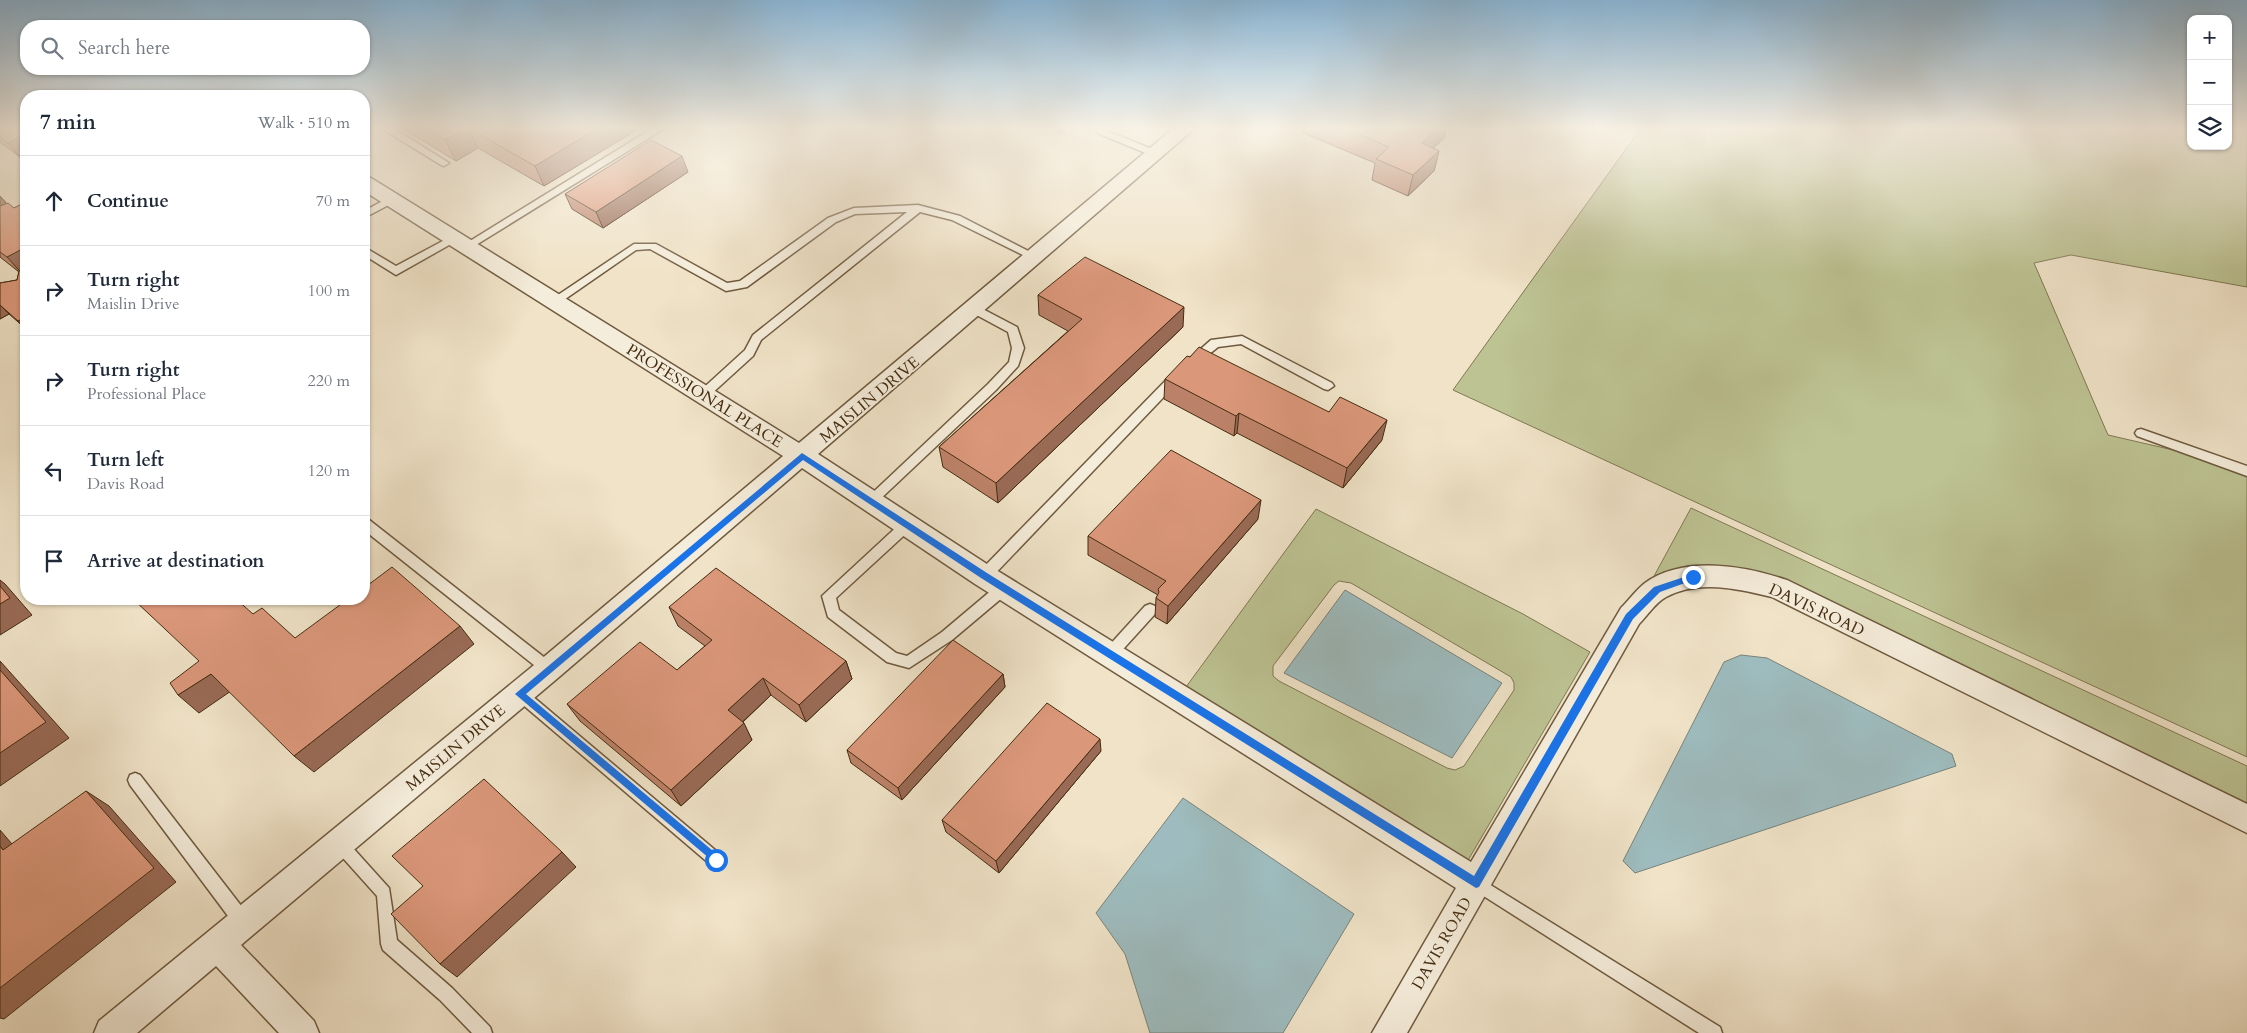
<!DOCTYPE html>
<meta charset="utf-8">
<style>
:root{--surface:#fff;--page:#f6f6f7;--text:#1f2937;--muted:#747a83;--line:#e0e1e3}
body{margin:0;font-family:Cardo,serif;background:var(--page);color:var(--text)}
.controls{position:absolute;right:15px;top:15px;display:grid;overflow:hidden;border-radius:10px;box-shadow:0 1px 4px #0004}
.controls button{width:45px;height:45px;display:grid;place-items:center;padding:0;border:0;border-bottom:1px solid var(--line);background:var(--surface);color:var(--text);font:25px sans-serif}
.stop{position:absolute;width:15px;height:15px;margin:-11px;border:4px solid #1a73e8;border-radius:50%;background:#fff}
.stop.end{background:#1a73e8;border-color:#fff;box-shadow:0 1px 5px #0008}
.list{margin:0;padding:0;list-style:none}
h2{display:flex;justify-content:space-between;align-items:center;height:65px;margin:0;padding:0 20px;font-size:21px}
h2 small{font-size:16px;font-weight:400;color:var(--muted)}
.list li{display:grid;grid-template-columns:32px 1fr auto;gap:15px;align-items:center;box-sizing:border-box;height:90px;padding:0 20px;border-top:1px solid var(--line)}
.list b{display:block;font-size:19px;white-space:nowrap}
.list p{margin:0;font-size:16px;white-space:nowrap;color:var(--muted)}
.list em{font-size:16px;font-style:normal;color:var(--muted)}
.icon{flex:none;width:28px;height:28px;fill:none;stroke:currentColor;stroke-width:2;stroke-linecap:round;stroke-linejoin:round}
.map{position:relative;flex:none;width:2247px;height:1033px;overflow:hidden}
.search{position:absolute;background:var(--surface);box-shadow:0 1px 4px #0004;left:20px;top:20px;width:350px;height:55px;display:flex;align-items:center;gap:12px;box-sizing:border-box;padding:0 18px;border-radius:20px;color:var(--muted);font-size:19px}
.panel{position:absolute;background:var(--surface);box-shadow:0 1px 4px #0004;left:20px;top:90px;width:350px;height:515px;border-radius:20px}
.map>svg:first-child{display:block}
.green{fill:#bdc393;stroke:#807852;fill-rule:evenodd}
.water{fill:#9ebcbf;stroke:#7a8379}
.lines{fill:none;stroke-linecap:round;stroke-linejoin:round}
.service-casing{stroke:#6f5a3f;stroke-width:3}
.minor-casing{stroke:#6f5a3f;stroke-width:3}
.service{fill:#f5eddb;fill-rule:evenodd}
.minor{fill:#f5eddb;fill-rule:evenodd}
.wall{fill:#bc8269;stroke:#442d11}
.shaded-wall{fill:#996a55;stroke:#442d11}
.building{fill:#db977a;stroke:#442d11}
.route{fill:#1a73e8}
.labels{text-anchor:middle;stroke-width:4;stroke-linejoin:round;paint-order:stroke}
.street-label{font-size:16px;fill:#442d11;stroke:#f5eddb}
</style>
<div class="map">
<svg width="2247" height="1033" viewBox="0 0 2247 1033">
<rect width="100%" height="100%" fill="#f0e3c8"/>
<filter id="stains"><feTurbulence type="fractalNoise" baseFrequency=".004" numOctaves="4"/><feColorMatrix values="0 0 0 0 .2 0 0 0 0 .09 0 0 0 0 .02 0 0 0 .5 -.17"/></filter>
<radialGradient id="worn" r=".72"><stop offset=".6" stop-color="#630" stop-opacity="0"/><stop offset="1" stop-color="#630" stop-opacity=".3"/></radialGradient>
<!-- green -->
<g class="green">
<path d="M 1641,128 L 2191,128 L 2191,146 L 2228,146 L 2228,128 L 2247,128 L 2247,287 L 2071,255 L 2034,263 L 2108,435 L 2247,467 L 2247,757 L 1453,390 Z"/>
<path d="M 1691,508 L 2247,766 L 2247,807 L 1782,580 L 1735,567 L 1688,566 L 1653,578 Z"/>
<path d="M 1316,509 L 1523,614 L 1590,652 L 1467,862 L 1186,687 ZM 1339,581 L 1351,583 L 1511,677 L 1514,683 L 1514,690 L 1464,766 L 1455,770 L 1447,768 L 1279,681 L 1273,676 L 1273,666 L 1334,585 Z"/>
</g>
<!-- water -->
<g class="water">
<path d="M 1345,590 L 1502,683 L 1452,758 L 1284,673 Z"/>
<path d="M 1741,655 L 1767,658 L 1952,754 L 1956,766 L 1635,873 L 1623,861 L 1724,662 Z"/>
<path d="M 1183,798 L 1354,914 L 1283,1033 L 1150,1033 L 1125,954 L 1096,913 Z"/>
</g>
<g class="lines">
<!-- service casing -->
<g class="service-casing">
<g id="service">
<path d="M 381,128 L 393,128 L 449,163 L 444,166 L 441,165 Z"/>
<path d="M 653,128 L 665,128 L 471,248 L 463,248 L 462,246 Z"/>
<path d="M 1100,128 L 1159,152 L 1161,154 L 1156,157 L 1153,156 L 1097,133 L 1097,129 Z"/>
<path d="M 392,196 L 397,199 L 396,201 L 364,218 L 364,211 Z"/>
<path d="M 918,205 L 960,216 L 1040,257 L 1039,259 L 1031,259 L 952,220 L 920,212 L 761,340 L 753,356 L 708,397 L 700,397 L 698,394 L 700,391 L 745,350 L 753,335 L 907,212 L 855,214 L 836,222 L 747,287 L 726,291 L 650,249 L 636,250 L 558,304 L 550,304 L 549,301 L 634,244 L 656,244 L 727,283 L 740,281 L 828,218 L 854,208 Z"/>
<path d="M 454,235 L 459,238 L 458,240 L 396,275 L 364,255 L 364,247 L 396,266 Z"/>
<path d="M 975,305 L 1017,327 L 1024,348 L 1018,366 L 996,390 L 875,504 L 867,504 L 865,501 L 867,498 L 988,384 L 1009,362 L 1012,348 L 1008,332 L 971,312 L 970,309 L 971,306 Z"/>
<path d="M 1242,336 L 1332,383 L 1334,386 L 1328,390 L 1324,389 L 1241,344 L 1218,347 L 1197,364 L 1189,364 L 1187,361 L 1211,340 Z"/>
<path d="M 1175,374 L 1181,378 L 1179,381 L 989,580 L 979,580 L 978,576 L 979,572 L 1171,375 Z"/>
<path d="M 2141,429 L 2247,466 L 2247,476 L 2137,436 L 2135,433 L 2137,430 Z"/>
<path d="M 364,518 L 368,519 L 554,665 L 556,669 L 554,673 L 549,675 L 544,673 L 364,530 Z"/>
<path d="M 907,520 L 911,521 L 913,525 L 911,529 L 836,598 L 839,610 L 896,653 L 907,656 L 942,632 L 999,584 L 1004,583 L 1009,584 L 1011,588 L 1009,592 L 952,640 L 909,668 L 887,662 L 828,617 L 822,596 L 903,521 Z"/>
<path d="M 1150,604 L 1155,606 L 1157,610 L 1155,614 L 1116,657 L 1111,659 L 1106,657 L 1104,653 L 1106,649 L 1145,606 Z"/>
<path d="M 520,688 L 525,690 L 721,855 L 724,860 L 721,865 L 716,867 L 711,865 L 515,698 L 513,694 L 515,690 Z"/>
<path d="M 135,773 L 140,775 L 249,916 L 251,922 L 249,928 L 243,930 L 237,928 L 130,785 L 128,780 L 130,775 Z"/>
<path d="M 339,836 L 344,838 L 389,888 L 397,940 L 452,988 L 490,1027 L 492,1033 L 472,1033 L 440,1000 L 383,950 L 381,944 L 377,896 L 334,848 L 331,843 L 334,838 Z"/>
<path d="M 1476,876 L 1720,1027 L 1722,1033 L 1699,1033 L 1471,888 L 1468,883 L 1471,878 Z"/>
</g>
</g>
<!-- minor casing -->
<g class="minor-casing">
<path id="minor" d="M 1174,128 L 1195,128 L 818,454 L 993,568 L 1471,862 L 1621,608 C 1629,600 1636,590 1645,583 C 1684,555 1745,566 1787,580 L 2247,804 L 2247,833 L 1772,597 C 1739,589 1698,579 1666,597 C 1655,603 1648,615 1639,624 L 1407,1033 L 1372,1033 L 1456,888 L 975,584 L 802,468 L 559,677 L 241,945 L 314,1021 L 319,1033 L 279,1033 L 216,966 L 137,1033 L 94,1033 L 99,1021 L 539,661 L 783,456 L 364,191 L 364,176 L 371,178 L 799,443 Z"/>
</g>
<!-- service -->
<use href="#service" class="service"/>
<!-- minor -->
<use href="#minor" class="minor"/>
</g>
<!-- wall -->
<g class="wall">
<path d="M 0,128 L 21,158 L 0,142 Z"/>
<path d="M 402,128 L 640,128 L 544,186 L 478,148 L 456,161 Z"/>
<path d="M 1051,128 L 1068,128 L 1061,133 Z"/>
<path d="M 1304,128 L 1446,128 L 1444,138 L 1433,148 L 1439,151 L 1434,171 L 1408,196 L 1372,180 L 1375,163 L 1303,133 Z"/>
<path d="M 688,172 L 603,228 L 572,209 L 565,194 Z"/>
<path d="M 0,196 L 7,204 L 14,208 L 26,202 L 26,329 L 9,314 L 0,319 L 0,283 L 17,280 L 19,272 L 0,257 Z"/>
<path d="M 1038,295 L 1183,327 L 998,503 L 943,467 L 939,447 L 1068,331 L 1039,315 Z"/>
<path d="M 1165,379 L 1329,412 L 1382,440 L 1343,488 L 1237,433 L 1234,436 L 1164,399 Z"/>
<path d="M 1258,519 L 1167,624 L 1155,617 L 1156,598 L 1158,595 L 1088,555 L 1088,536 Z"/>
<path d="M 669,607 L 846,661 L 852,679 L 806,722 L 771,695 L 743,722 L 752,740 L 681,806 L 580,721 L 567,704 L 677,670 L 705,646 L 678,626 Z"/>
<path d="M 1003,674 L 1005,687 L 902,800 L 851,763 L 847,750 Z"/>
<path d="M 1101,751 L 999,873 L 946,832 L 942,820 Z"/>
</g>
<!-- shaded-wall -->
<g class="shaded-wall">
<path d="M 468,128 L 478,148 L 456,161 L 445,140 Z"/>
<path d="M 598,128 L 640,128 L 544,186 L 535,166 Z"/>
<path d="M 1061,128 L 1068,128 L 1061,133 Z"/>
<path d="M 1438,128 L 1446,128 L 1444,138 L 1417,164 L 1422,143 Z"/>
<path d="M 26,134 L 26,156 L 21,158 L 8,143 Z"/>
<path d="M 1439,151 L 1434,171 L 1408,196 L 1413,175 Z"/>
<path d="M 682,156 L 688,172 L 603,228 L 596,212 Z"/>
<path d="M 0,196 L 17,216 L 0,224 Z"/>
<path d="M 26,247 L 26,277 L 25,277 L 7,257 Z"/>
<path d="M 364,295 L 367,301 L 364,303 Z"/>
<path d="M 0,305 L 9,314 L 0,319 Z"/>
<path d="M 1184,307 L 1183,327 L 998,503 L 996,483 Z"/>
<path d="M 26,317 L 26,329 L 18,321 Z"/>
<path d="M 1239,413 L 1237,433 L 1234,436 L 1236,416 Z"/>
<path d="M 1387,420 L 1382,440 L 1343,488 L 1347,468 Z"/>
<path d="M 1261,500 L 1258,519 L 1167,624 L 1168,606 Z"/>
<path d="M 0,580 L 5,584 L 32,615 L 0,635 Z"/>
<path d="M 460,626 L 474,644 L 314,772 L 294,756 Z"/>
<path d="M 0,661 L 69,738 L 0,786 Z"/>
<path d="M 846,661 L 852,679 L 806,722 L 799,705 Z"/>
<path d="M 211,674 L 231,691 L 199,713 L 178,695 Z"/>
<path d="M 1003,674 L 1005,687 L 902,800 L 898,788 Z"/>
<path d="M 763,678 L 771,695 L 737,727 L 728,710 Z"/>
<path d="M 744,723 L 752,740 L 681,806 L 671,790 Z"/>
<path d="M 1100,739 L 1101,751 L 999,873 L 996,861 Z"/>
<path d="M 86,791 L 109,806 L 176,882 L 4,1019 L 0,1018 L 0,988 Z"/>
<path d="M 0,830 L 29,864 L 3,850 L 0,846 Z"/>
<path d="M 562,852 L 576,867 L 457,977 L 440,964 Z"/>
</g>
<!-- building -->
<g class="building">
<path d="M 0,128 L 26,128 L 26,134 L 8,143 L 0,137 Z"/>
<path d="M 425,128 L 468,128 L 445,140 Z"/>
<path d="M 468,128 L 598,128 L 535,166 Z"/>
<path d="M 1344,128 L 1438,128 L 1422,143 L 1439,151 L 1413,175 L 1376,159 L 1389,147 Z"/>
<path d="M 651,140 L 682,156 L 596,212 L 565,194 Z"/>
<path d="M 26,202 L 26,247 L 7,257 L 0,252 L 0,206 L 8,203 L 14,208 Z"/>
<path d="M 1085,257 L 1184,307 L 996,483 L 939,447 L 1082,319 L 1038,295 Z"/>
<path d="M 26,267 L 26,317 L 18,321 L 0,305 L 0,283 L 17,280 L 19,271 Z"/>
<path d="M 1199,347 L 1329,412 L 1340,397 L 1387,420 L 1347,468 L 1239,413 L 1236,416 L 1165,379 L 1187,356 L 1190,357 Z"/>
<path d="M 1171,450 L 1261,500 L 1168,606 L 1156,598 L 1159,592 L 1158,589 L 1166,581 L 1088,536 Z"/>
<path d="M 392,567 L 460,626 L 294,756 L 211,674 L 178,695 L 170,683 L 199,661 L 133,599 L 236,599 L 253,614 L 262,608 L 295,638 L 348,599 L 364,599 L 364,588 Z"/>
<path d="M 716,568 L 846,661 L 799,705 L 763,678 L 728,710 L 744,723 L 671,790 L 567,704 L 640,642 L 677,670 L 712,640 L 669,607 Z"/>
<path d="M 0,586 L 10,598 L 0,604 Z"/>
<path d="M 953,640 L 1003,674 L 898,788 L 847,750 Z"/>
<path d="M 0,670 L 46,722 L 0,753 Z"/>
<path d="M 1047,703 L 1100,739 L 996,861 L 942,820 Z"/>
<path d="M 484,779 L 562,852 L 440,964 L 391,914 L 423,886 L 392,856 Z"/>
<path d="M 86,791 L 154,868 L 0,988 L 0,846 L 3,850 Z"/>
</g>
<!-- sky -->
<linearGradient id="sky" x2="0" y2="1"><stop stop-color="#8ab7d8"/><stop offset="0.47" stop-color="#f8f2e6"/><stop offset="1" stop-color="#f8f2e6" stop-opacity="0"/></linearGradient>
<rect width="2247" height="273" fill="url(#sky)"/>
<!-- route -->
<path class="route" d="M 802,453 L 987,573 L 1474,876 L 1626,614 L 1654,587 L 1693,574 L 1698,577 L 1696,579 L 1660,592 L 1633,619 L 1479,887 L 1476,888 L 981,578 L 803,460 L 526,694 L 719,856 L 721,860 L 716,864 L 515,694 Z"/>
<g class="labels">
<!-- street labels -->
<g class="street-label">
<text transform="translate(705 395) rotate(32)" y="6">PROFESSIONAL PLACE</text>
<text transform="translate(869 399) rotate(-40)" y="6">MAISLIN DRIVE</text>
<text transform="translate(1817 609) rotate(25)" y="6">DAVIS ROAD</text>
<text transform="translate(455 747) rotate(-40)" y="6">MAISLIN DRIVE</text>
<text transform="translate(1441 943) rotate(-60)" y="6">DAVIS ROAD</text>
</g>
</g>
<rect width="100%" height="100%" filter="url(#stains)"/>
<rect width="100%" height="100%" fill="url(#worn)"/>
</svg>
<div class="controls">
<button>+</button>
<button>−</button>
<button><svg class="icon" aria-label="layers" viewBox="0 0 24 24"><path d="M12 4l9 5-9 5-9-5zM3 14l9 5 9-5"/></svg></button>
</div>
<div class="stop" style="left:716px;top:860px"></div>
<div class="stop end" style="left:1693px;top:577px"></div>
<div class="search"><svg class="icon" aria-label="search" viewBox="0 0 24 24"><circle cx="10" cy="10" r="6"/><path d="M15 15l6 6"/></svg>Search here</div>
<section class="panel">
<h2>7 min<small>Walk · 510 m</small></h2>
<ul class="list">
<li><svg class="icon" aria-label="ahead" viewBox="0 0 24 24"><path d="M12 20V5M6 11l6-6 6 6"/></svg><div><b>Continue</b></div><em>70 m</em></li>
<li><svg class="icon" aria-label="right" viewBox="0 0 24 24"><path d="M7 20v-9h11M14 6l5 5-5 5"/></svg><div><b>Turn right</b><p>Maislin Drive</p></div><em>100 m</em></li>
<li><svg class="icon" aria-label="right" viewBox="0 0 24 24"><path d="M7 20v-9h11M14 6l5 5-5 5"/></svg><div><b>Turn right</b><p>Professional Place</p></div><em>220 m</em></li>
<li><svg class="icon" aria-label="left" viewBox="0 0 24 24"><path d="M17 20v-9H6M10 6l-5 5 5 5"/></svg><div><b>Turn left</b><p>Davis Road</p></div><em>120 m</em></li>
<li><svg class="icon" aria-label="arrive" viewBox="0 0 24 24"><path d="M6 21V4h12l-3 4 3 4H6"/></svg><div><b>Arrive at destination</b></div></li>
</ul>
</section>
</div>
